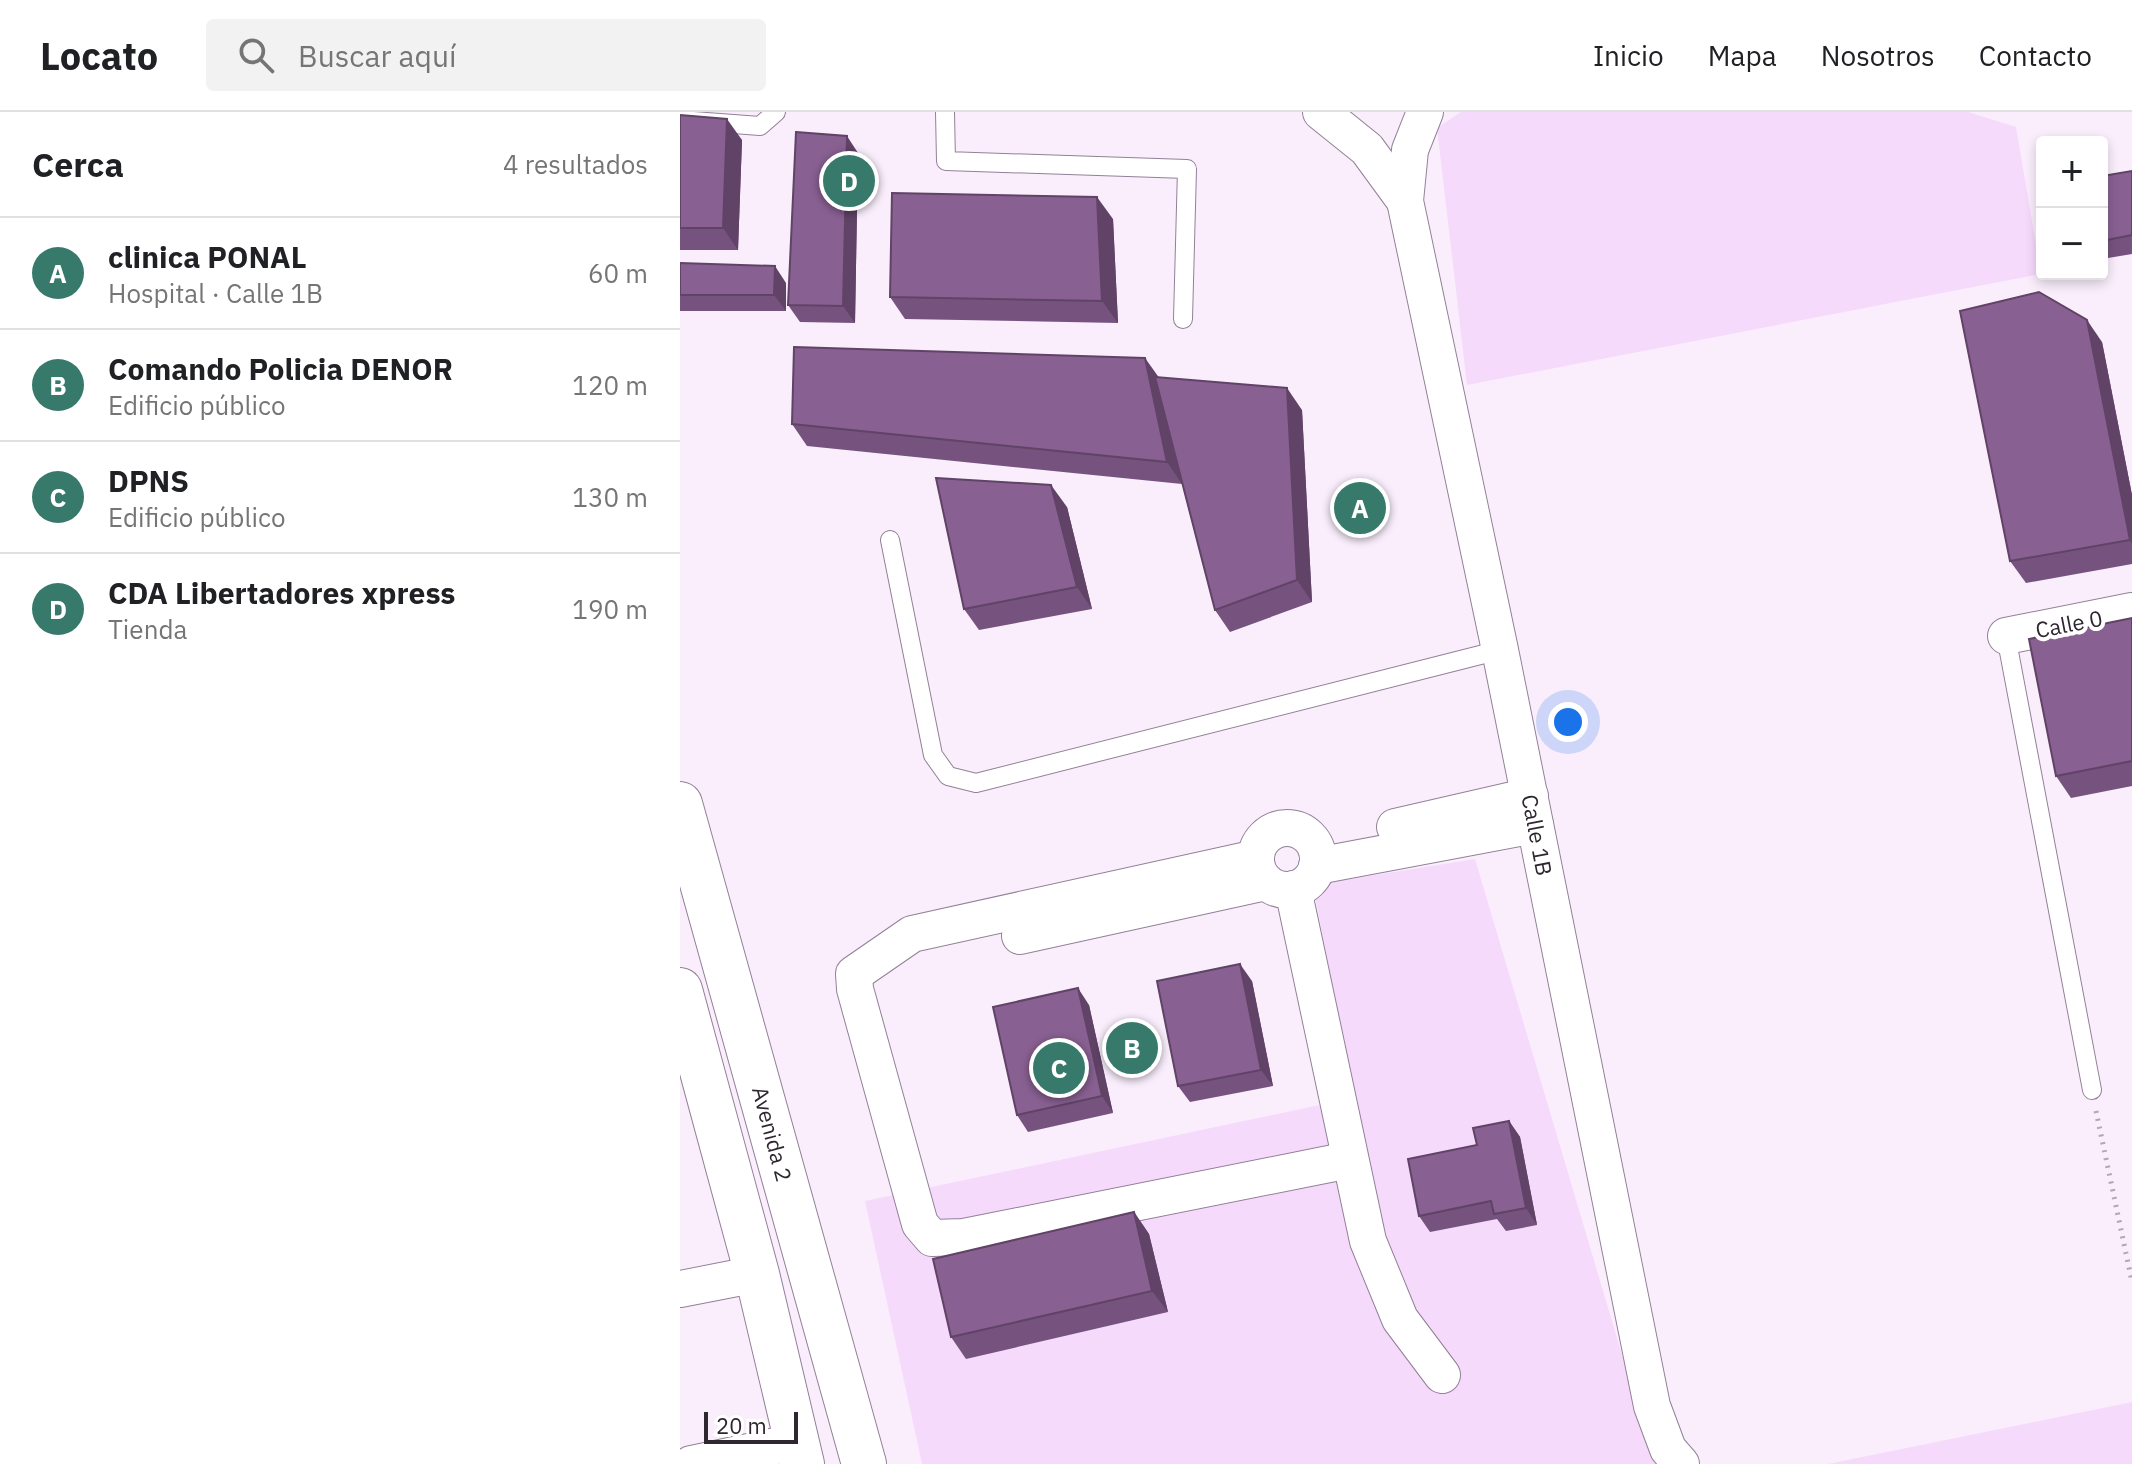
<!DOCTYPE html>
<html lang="es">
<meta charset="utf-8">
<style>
:root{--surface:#fff;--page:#f2f2f2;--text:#202124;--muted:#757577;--line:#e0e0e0;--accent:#377a6c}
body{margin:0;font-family:"IBM Plex Sans",sans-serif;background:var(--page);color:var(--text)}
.controls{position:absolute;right:24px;top:24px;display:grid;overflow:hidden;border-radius:8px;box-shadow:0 4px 12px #0003}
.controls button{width:72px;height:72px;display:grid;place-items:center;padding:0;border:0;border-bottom:2px solid var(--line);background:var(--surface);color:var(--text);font:40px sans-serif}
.scale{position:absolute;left:24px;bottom:20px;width:94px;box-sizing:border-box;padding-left:8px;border:4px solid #2e2730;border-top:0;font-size:22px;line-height:28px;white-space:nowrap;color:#2e2730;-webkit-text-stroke:6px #fff;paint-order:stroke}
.you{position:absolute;left:888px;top:610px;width:28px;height:28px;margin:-20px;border:6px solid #fff;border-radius:50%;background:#1a73e8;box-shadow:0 0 0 12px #1a73e833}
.badge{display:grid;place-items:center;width:52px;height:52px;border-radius:50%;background:var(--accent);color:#fff;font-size:26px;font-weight:700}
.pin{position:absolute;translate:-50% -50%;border:4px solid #fff;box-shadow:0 2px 8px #0006}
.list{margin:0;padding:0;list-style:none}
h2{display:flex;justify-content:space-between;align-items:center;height:104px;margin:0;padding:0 32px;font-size:34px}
h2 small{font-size:26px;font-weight:400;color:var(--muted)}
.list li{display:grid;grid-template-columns:52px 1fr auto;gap:24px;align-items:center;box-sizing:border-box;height:112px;padding:0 32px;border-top:2px solid var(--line)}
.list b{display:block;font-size:30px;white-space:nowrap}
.list p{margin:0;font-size:26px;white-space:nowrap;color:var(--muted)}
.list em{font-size:26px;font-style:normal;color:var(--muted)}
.icon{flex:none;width:44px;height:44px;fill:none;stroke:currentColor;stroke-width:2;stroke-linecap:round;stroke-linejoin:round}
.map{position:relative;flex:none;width:1452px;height:1352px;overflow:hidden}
header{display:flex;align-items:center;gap:48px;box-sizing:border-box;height:112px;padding:0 40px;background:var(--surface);border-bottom:2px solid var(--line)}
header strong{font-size:38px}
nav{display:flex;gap:44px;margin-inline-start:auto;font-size:28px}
.search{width:560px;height:72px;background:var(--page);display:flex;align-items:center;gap:20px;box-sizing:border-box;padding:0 28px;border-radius:8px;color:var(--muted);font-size:30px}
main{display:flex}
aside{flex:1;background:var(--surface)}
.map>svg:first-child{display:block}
.green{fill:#f6dafc}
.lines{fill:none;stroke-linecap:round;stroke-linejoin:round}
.lane-casing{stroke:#928097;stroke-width:20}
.street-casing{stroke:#928097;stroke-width:38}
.secondary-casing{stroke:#928097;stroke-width:46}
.path{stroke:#b1a7b4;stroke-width:5;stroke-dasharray:2 6;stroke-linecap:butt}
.lane{stroke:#fff;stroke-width:18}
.street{stroke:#fff;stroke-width:36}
.secondary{stroke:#fff;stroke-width:44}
.wall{fill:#76537e}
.shaded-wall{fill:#604366}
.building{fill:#896092;stroke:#604366;stroke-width:2}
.labels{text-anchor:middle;stroke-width:8;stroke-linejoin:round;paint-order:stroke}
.street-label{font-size:22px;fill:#2e2730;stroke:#fff}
</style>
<header>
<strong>Locato</strong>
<div class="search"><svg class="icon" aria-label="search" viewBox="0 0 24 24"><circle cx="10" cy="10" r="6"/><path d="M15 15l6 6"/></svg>Buscar aquí</div>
<nav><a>Inicio</a><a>Mapa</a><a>Nosotros</a><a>Contacto</a></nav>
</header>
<main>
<aside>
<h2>Cerca<small>4 resultados</small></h2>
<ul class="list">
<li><span class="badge">A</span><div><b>clinica PONAL</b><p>Hospital · Calle 1B</p></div><em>60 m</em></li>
<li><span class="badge">B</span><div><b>Comando Policia DENOR</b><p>Edificio público</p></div><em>120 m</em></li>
<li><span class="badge">C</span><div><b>DPNS</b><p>Edificio público</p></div><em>130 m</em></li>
<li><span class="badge">D</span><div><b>CDA Libertadores xpress</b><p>Tienda</p></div><em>190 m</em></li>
</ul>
</aside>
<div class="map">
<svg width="1452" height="1352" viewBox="0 0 1452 1352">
<rect width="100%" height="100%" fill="#faeefd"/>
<!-- green -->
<g class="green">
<path d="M 781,0 L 1288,0 L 1336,15 L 1361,162 L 787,273 L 757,16 Z"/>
<path d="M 795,747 L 969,1334 L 981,1352 L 242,1352 L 185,1089 L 673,986 L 633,773 Z"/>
<path d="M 1452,1290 L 1452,1352 L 1148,1352 Z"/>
</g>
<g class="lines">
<!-- lane casing -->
<g class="lane-casing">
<g id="lane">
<path d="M 265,0 L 266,49 L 507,57 L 503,207"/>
<path d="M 0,8 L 80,14 L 96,0"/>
<path d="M 210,428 L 253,643 L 268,664 L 296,671 L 820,538"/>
<path d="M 1326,524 L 1412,978"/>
</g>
</g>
<!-- street casing -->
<g class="street-casing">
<g id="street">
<path d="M 641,0 L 687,37 L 725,89"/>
<path d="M 745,0 L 730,38 L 725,89 L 820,538 L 972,1294 L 988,1337 L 1001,1352"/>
<path d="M 1326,524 L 1452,499"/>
<path d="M 715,715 L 850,684"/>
<circle cx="607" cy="747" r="31"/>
<path d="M 576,746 L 232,822 L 174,862 L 175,877 L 240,1112 L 252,1126 L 284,1125 L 669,1048"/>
<path d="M 637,754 L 855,713"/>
<path d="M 613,777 L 688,1129 L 720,1207 L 762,1263"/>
<path d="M 340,824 L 586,770"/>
<path d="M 0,1177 L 77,1162"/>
<path d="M 11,1352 L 115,1330"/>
</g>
</g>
<!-- secondary casing -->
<g class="secondary-casing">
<g id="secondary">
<path d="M 0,692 L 184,1352"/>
<path d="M 0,878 L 77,1162 L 122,1352"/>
</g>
</g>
<!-- path -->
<path class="path" d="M 1416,999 L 1452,1170"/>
<!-- lane -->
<use href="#lane" class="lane"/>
<!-- street -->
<use href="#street" class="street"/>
<!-- secondary -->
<use href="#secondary" class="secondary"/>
</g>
<!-- wall -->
<g class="wall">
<path d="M 0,3 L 62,28 L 58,138 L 0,138 Z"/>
<path d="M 178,41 L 175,211 L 120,210 L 108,193 Z"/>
<path d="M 1452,59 L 1452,142 L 1422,147 L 1422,64 Z"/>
<path d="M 433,107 L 438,211 L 225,207 L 210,185 Z"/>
<path d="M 0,151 L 106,171 L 106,199 L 0,199 Z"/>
<path d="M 1422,230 L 1452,383 L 1452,452 L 1346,471 L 1330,449 Z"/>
<path d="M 479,265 L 622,298 L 632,490 L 550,520 L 535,498 L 502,372 L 127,334 L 112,312 Z"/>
<path d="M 387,395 L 412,497 L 299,518 L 284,497 Z"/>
<path d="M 1452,506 L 1452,674 L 1391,686 L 1376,664 Z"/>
<path d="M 572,869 L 593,974 L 510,990 L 498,974 Z"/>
<path d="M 409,893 L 433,1001 L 348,1020 L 337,1003 Z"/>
<path d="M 829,1009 L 840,1025 L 857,1113 L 826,1119 L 817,1107 L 750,1120 L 739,1104 Z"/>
<path d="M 454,1100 L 469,1122 L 488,1200 L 286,1247 L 271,1225 Z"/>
</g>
<!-- shaded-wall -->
<g class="shaded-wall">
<path d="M 47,7 L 62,28 L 58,138 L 43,116 Z"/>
<path d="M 167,24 L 178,41 L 175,211 L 163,194 Z"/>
<path d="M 417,85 L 433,107 L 438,211 L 422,189 Z"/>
<path d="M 95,154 L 106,171 L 106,199 L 94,183 Z"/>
<path d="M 1407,208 L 1422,230 L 1452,383 L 1452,432 L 1450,428 Z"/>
<path d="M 465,246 L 480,267 L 502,372 L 487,350 Z"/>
<path d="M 607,276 L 622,298 L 632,490 L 617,468 Z"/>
<path d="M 371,373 L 387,395 L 412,497 L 397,475 Z"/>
<path d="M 560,852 L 572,869 L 593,974 L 581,958 Z"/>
<path d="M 398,876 L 409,893 L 433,1001 L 422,984 Z"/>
<path d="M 829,1009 L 840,1025 L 857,1113 L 846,1096 Z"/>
<path d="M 454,1100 L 469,1122 L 488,1200 L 472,1179 Z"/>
</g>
<!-- building -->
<g class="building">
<path d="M 0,3 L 47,7 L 43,116 L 0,116 Z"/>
<path d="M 116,20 L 167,24 L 163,194 L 108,193 Z"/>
<path d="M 1452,59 L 1452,123 L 1422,129 L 1422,64 Z"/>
<path d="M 212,81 L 417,85 L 422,189 L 210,185 Z"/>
<path d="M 0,151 L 95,154 L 94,183 L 0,183 Z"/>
<path d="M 1359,180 L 1407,208 L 1450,428 L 1330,449 L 1280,199 Z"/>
<path d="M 114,235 L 465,246 L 487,350 L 112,312 Z"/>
<path d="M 475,265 L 607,276 L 617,468 L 535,498 Z"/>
<path d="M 256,366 L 371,373 L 397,475 L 284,497 Z"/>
<path d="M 1452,506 L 1452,649 L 1376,664 L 1349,527 Z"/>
<path d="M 560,852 L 581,958 L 498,974 L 477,869 Z"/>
<path d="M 398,876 L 422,984 L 337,1003 L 313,895 Z"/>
<path d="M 829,1009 L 846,1096 L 814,1102 L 811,1089 L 739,1104 L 728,1047 L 797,1033 L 793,1016 Z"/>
<path d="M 454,1100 L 472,1179 L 271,1225 L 253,1147 Z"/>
</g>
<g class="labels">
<!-- street labels -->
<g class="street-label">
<text transform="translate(1389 512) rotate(-11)" y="8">Calle 0</text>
<text transform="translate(857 723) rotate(79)" y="8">Calle 1B</text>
<text transform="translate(92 1022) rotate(75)" y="8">Avenida 2</text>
</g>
</g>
</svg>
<div class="controls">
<button>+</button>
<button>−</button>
</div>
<div class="scale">20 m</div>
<div class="you"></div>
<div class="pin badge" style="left:680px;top:396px">A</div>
<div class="pin badge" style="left:452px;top:936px">B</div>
<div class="pin badge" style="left:379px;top:956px">C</div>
<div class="pin badge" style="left:169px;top:69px">D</div>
</div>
</main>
